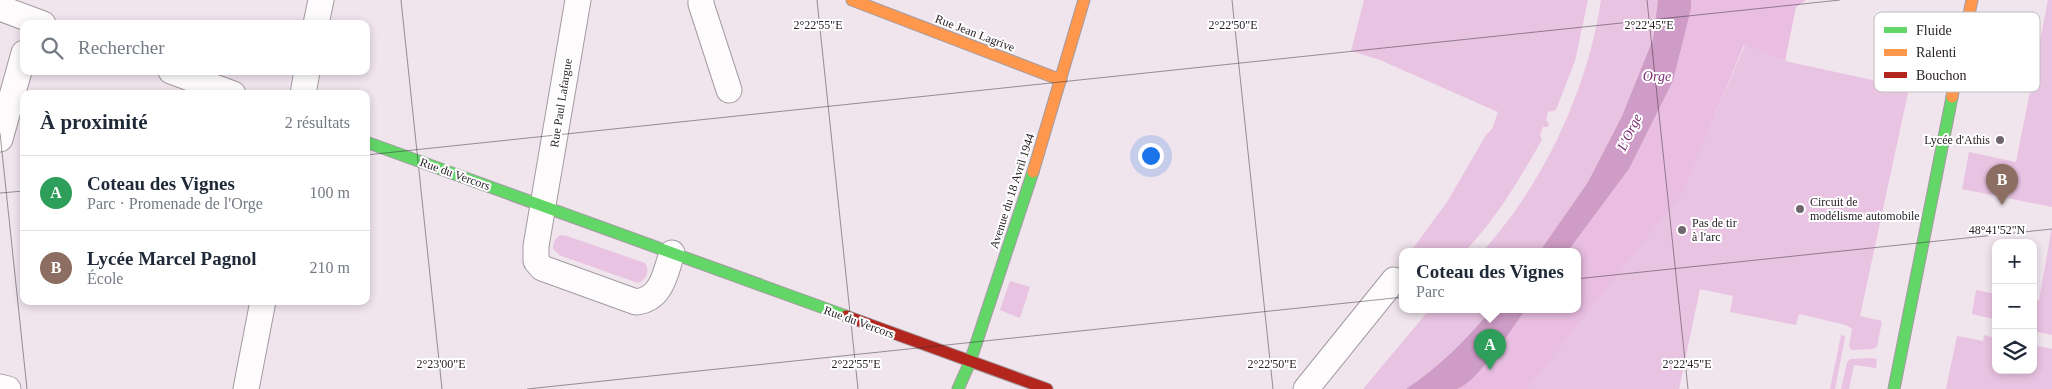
<!DOCTYPE html>
<html lang="fr">
<meta charset="utf-8">
<style>
:root{--surface:#fff;--page:#f2f2f3;--text:#1f2937;--muted:#747a83;--line:#e0e1e3;--accent:#d93025}
body{margin:0;font-family:"Times New Roman",serif;background:var(--page);color:var(--text)}
.controls{position:absolute;right:15px;bottom:15px;display:grid;overflow:hidden;border-radius:10px;box-shadow:0 2px 8px #0003}
.controls button{width:45px;height:45px;display:grid;place-items:center;padding:0;border:0;border-bottom:1px solid var(--line);background:var(--surface);color:var(--text);font:25px sans-serif}
.you{position:absolute;left:1150px;top:155px;width:18px;height:18px;margin:-12px;border:4px solid #fff;border-radius:50%;background:#1a73e8;box-shadow:0 0 0 8px #1a73e833}
.badge{display:grid;place-items:center;width:32px;height:32px;border-radius:50%;background:var(--accent);color:#fff;font-size:16px;font-weight:700}
.pin{position:absolute;translate:-50% -41px;filter:drop-shadow(0 1px 2px #0008)}
.pin::after{content:'';position:absolute;top:26px;width:18px;height:15px;background:inherit;clip-path:polygon(0 0,100% 0,50% 100%)}
.popup{position:absolute;left:1399px;top:248px;width:182px;height:65px;box-sizing:border-box;display:grid;place-content:center;border-radius:10px;background:var(--surface);filter:drop-shadow(0 1px 4px #0005);font-size:16px;white-space:nowrap;color:var(--muted)}
.popup b{font-size:19px;color:var(--text)}
.popup::after{content:'';position:absolute;left:50%;top:100%;margin-left:-10px;border:10px solid transparent;border-top-color:var(--surface)}
.list{margin:0;padding:0;list-style:none}
h2{display:flex;justify-content:space-between;align-items:center;height:65px;margin:0;padding:0 20px;font-size:21px}
h2 small{font-size:16px;font-weight:400;color:var(--muted)}
.list li{display:grid;grid-template-columns:32px 1fr auto;gap:15px;align-items:center;box-sizing:border-box;height:75px;padding:0 20px;border-top:1px solid var(--line)}
.list b{display:block;font-size:19px;white-space:nowrap}
.list p{margin:0;font-size:16px;white-space:nowrap;color:var(--muted)}
.list em{font-size:16px;font-style:normal;color:var(--muted)}
.icon{flex:none;width:28px;height:28px;fill:none;stroke:currentColor;stroke-width:2;stroke-linecap:round;stroke-linejoin:round}
.map{position:relative;flex:none;width:2052px;height:389px;overflow:hidden}
.search{position:absolute;background:var(--surface);box-shadow:0 2px 8px #0003;left:20px;top:20px;width:350px;height:55px;display:flex;align-items:center;gap:12px;box-sizing:border-box;padding:0 18px;border-radius:10px;color:var(--muted);font-size:19px}
.panel{position:absolute;background:var(--surface);box-shadow:0 2px 8px #0003;left:20px;top:90px;width:350px;height:215px;border-radius:10px}
.map>svg:first-child{display:block}
.green{fill:#e9c3e2}
.forest{fill:#e9bee2}
.water{fill:#ce9cc6}
.lines{fill:none;stroke-linecap:round;stroke-linejoin:round}
.street-casing{stroke:#a39ba1;stroke-width:27}
.fast-casing{stroke:#a39ba1;stroke-width:13}
.slow-casing{stroke:#a39ba1;stroke-width:13}
.jam-casing{stroke:#a39ba1;stroke-width:13}
.street{stroke:#fdfbfc;stroke-width:25}
.fast{stroke:#63d668;stroke-width:11}
.slow{stroke:#ff974d;stroke-width:11}
.jam{stroke:#b3261e;stroke-width:11}
.ticks{fill:none;stroke:#292228;stroke-width:1;stroke-opacity:0.45}
.poi-dot{fill:#6f666d;stroke:#fff;stroke-width:2}
.labels{text-anchor:middle;stroke-width:4;stroke-linejoin:round;paint-order:stroke}
.street-label{font-size:12px;fill:#292228;stroke:#fff}
.poi-label{font-size:12px;fill:#292228;stroke:#fff;text-anchor:start}
.water-label{font-size:14px;font-style:italic;fill:#7c2d74;stroke:#fff}
.key{fill:#fff;stroke:#bfbdbe;stroke-width:1}
.key-label{font-size:14px;fill:#292228}
.ticks-label{font-size:12px;text-anchor:middle;fill:#292228;stroke:#fff;stroke-width:4;stroke-linejoin:round;paint-order:stroke}
</style>
<div class="map">
<svg width="2052" height="389" viewBox="0 0 2052 389">
<rect width="100%" height="100%" fill="#f0e4ed"/>
<!-- green -->
<g class="green">
<path d="M 1364,0 L 1588,0 L 1575,61 L 1556,110 L 1548,112 L 1546,120 L 1549,124 L 1548,127 L 1543,127 L 1540,135 L 1542,140 C 1518,181 1498,217 1465,251 L 1411,251 L 1447,202 L 1486,135 L 1492,129 L 1498,112 L 1380,60 L 1351,51 Z"/>
<path d="M 1601,0 L 1658,0 L 1653,39 L 1622,116 L 1588,182 L 1540,251 L 1483,251 C 1543,185 1588,89 1601,0 Z"/>
<path d="M 2048,0 L 2052,0 L 2052,207 L 1962,189 L 1969,152 L 2016,162 Z"/>
<path d="M 1745,45 L 1785,61 L 1909,88 L 1860,316 L 1882,321 L 1877,347 L 1873,349 L 1851,350 L 1849,346 L 1852,329 L 1846,325 L 1799,314 L 1796,325 L 1730,312 L 1733,296 L 1700,289 L 1679,389 L 1457,389 L 1469,380 L 1488,360 L 1526,388 L 1682,192 Z"/>
<path d="M 2052,227 L 2052,335 L 2033,331 L 2033,300 L 2039,300 Z"/>
<path d="M 560,235 L 567,236 L 645,263 C 650,271 647,279 638,283 L 559,255 L 553,249 C 553,242 555,239 560,235 Z"/>
<path d="M 1010,281 L 1030,287 L 1020,318 L 1000,310 Z"/>
<path d="M 1976,290 L 1996,294 L 1996,324 L 1993,324 L 1994,319 L 1972,314 Z"/>
<path d="M 1430,309 L 1492,309 C 1477,326 1425,385 1405,389 C 1392,389 1376,389 1363,389 Z"/>
<path d="M 1841,335 L 1845,336 L 1845,338 L 1835,389 L 1830,389 Z"/>
<path d="M 1984,335 L 1996,338 L 1996,370 L 2033,370 L 2033,345 L 2052,349 L 2052,389 L 1946,389 L 1957,336 L 1983,341 Z"/>
<path d="M 1872,358 L 1877,359 L 1876,368 L 1854,365 L 1849,389 L 1841,389 L 1847,362 L 1851,359 Z"/>
</g>
<!-- forest -->
<path class="forest" d="M 1691,0 L 1806,0 L 1796,7 L 1785,61 L 1744,45 L 1683,192 L 1527,389 L 1457,389 C 1486,369 1505,337 1526,309 L 1578,309 L 1578,251 L 1568,251 L 1629,169 L 1673,81 L 1691,9 Z"/>
<!-- water -->
<g class="water">
<path d="M 1658,0 L 1691,0 L 1691,9 L 1673,81 L 1629,169 L 1568,251 L 1540,251 L 1588,182 L 1622,116 L 1653,39 Z"/>
<path d="M 1492,309 L 1526,309 C 1513,327 1477,383 1457,389 C 1450,389 1416,389 1406,389 C 1439,368 1466,339 1492,309 Z"/>
</g>
<g class="lines">
<!-- street casing -->
<g class="street-casing">
<g id="street">
<path d="M 578,0 L 536,246 L 536,261 L 542,268 L 636,302 C 662,299 665,274 672,253"/>
<path d="M 701,0 L 701,4 L 729,90"/>
<path d="M 0,8 L 43,24"/>
<path d="M 316,24 L 321,0"/>
<path d="M 171,71 L 233,94"/>
<path d="M 303,94 L 307,71"/>
<path d="M 0,139 L 24,53"/>
<path d="M 0,387 L 8,389"/>
<path d="M 246,389 L 263,301"/>
<path d="M 1306,389 L 1394,280"/>
</g>
</g>
<!-- fast casing -->
<g class="fast-casing">
<g id="fast">
<path d="M 366,142 L 846,316"/>
<path d="M 958,389 L 970,362 L 1033,172"/>
<path d="M 1894,389 L 1952,97"/>
</g>
</g>
<!-- slow casing -->
<g class="slow-casing">
<g id="slow">
<path d="M 852,0 L 1061,80"/>
<path d="M 1952,97 L 1972,0"/>
<path d="M 1033,172 L 1084,0"/>
</g>
</g>
<!-- jam casing -->
<g class="jam-casing">
<path id="jam" d="M 846,316 L 1047,389"/>
</g>
<!-- street -->
<use href="#street" class="street"/>
<!-- fast -->
<use href="#fast" class="fast"/>
<!-- slow -->
<use href="#slow" class="slow"/>
<!-- jam -->
<use href="#jam" class="jam"/>
</g>
<!-- ticks -->
<path class="ticks" d="M 401,0 L 442,389M 817,0 L 858,389M 1232,0 L 1273,389M 1647,0 L 1688,389M 0,133 L 27,389M 366,155 L 1840,0M 0,193 L 24,191M 527,389 L 2052,229"/>
<!-- markers -->
<g class="poi-dot">
<circle cx="2000" cy="140" r="5"/>
<circle cx="1800" cy="209" r="5"/>
<circle cx="1682" cy="230" r="5"/>
</g>
<g class="labels">
<!-- street labels -->
<g class="street-label">
<text transform="translate(975 33) rotate(21)" y="4">Rue Jean Lagrive</text>
<text transform="translate(561 103) rotate(-81)" y="4">Rue Paul Lafargue</text>
<text transform="translate(455 174) rotate(20)" y="4">Rue du Vercors</text>
<text transform="translate(1012 191) rotate(-72)" y="4">Avenue du 18 Avril 1944</text>
<text transform="translate(859 322) rotate(20)" y="4">Rue du Vercors</text>
</g>
<!-- poi labels -->
<g class="poi-label">
<text x="1990" y="144" text-anchor="end">Lycée d'Athis</text>
<text x="1810" y="206">Circuit de<tspan x="1810" dy="14">modélisme automobile</tspan></text>
<text x="1692" y="227">Pas de tir<tspan x="1692" dy="14">à l'arc</tspan></text>
</g>
<!-- water labels -->
<g class="water-label">
<text x="1657" y="81">Orge</text>
<text transform="translate(1629 132) rotate(-64)" y="5">L'Orge</text>
</g>
</g>
<!-- legend -->
<rect x="1874" y="12" width="166" height="80" rx="8" class="key"/>
<rect x="1884" y="27" width="23" height="6" fill="#63d668"/>
<rect x="1884" y="49" width="23" height="7" fill="#ff974d"/>
<rect x="1884" y="72" width="23" height="6" fill="#b3261e"/>
<g class="key-label">
<text x="1916" y="35">Fluide</text>
<text x="1916" y="57">Ralenti</text>
<text x="1916" y="80">Bouchon</text>
</g>
<g class="ticks-label">
<text x="818" y="29">2°22'55"E</text>
<text x="1233" y="29">2°22'50"E</text>
<text x="1649" y="29">2°22'45"E</text>
<text x="1997" y="234">48°41'52"N</text>
<text x="441" y="368">2°23'00"E</text>
<text x="856" y="368">2°22'55"E</text>
<text x="1272" y="368">2°22'50"E</text>
<text x="1687" y="368">2°22'45"E</text>
</g>
</svg>
<div class="controls">
<button>+</button>
<button>−</button>
<button><svg class="icon" aria-label="layers" viewBox="0 0 24 24"><path d="M12 4l9 5-9 5-9-5zM3 14l9 5 9-5"/></svg></button>
</div>
<div class="you"></div>
<div class="pin badge" style="left:1490px;top:370px;background:#2e9e5b">A</div>
<div class="popup"><b>Coteau des Vignes</b>Parc</div>
<div class="pin badge" style="left:2002px;top:205px;background:#8d6e63">B</div>
<div class="search"><svg class="icon" aria-label="search" viewBox="0 0 24 24"><circle cx="10" cy="10" r="6"/><path d="M15 15l6 6"/></svg>Rechercher</div>
<section class="panel">
<h2>À proximité<small>2 résultats</small></h2>
<ul class="list">
<li><span class="badge" style="background:#2e9e5b">A</span><div><b>Coteau des Vignes</b><p>Parc · Promenade de l'Orge</p></div><em>100 m</em></li>
<li><span class="badge" style="background:#8d6e63">B</span><div><b>Lycée Marcel Pagnol</b><p>École</p></div><em>210 m</em></li>
</ul>
</section>
</div>
